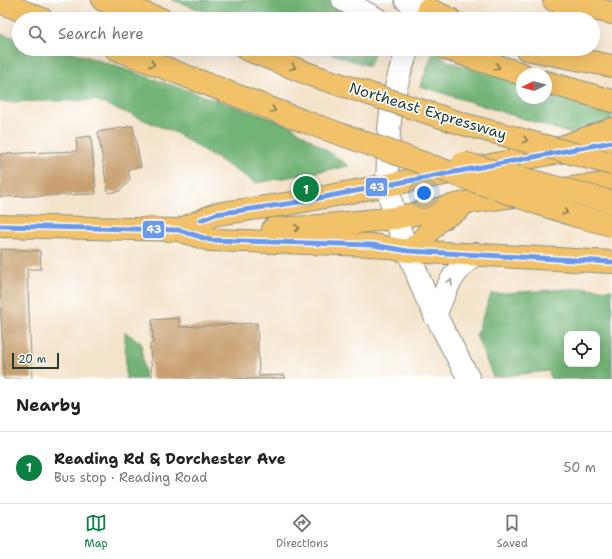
<!DOCTYPE html>
<meta charset="utf-8">
<style>
:root{--surface:#fff;--page:#f2f2f2;--text:#222;--muted:#767676;--line:#e0e0e0;--accent:#0b8043}
body{margin:0;font-family:"Shantell Sans",sans-serif;background:var(--page);color:var(--text)}
.controls{position:absolute;right:12px;bottom:12px;display:grid;overflow:hidden;border-radius:8px;box-shadow:0 4px 16px #0002}
.controls button{width:36px;height:36px;display:grid;place-items:center;padding:0;border:0;border-bottom:1px solid var(--line);background:var(--surface);color:var(--text);font:20px sans-serif}
.compass{position:absolute;left:516px;top:68px;width:36px;height:36px;border-radius:50%;background:var(--surface);box-shadow:0 4px 16px #0002;rotate:264deg}
.scale{position:absolute;left:12px;bottom:10px;width:47px;box-sizing:border-box;padding-left:4px;border:2px solid #1f3d34;border-top:0;font-size:11px;line-height:14px;white-space:nowrap;color:#1f3d34;-webkit-text-stroke:3px #fff;paint-order:stroke}
.you{position:absolute;left:424px;top:193px;width:14px;height:14px;margin:-10px;border:3px solid #fff;border-radius:50%;background:#1a73e8;box-shadow:0 0 0 6px #1a73e833}
.badge{display:grid;place-items:center;width:26px;height:26px;border-radius:50%;background:var(--accent);color:#fff;font-size:13px;font-weight:700}
.pin{position:absolute;translate:-50% -50%;border:2px solid #fff;box-shadow:0 1px 4px #0006}
.list{margin:0;padding:0;list-style:none}
h2{display:flex;justify-content:space-between;align-items:center;height:52px;margin:0;padding:0 16px;font-size:17px}
h2 small{font-size:13px;font-weight:400;color:var(--muted)}
.list li{display:grid;grid-template-columns:26px 1fr auto;gap:12px;align-items:center;box-sizing:border-box;height:72px;padding:0 16px;border-top:1px solid var(--line)}
.list b{display:block;font-size:15px;white-space:nowrap}
.list p{margin:0;font-size:13px;white-space:nowrap;color:var(--muted)}
.list em{font-size:13px;font-style:normal;color:var(--muted)}
.icon{flex:none;width:22px;height:22px;fill:none;stroke:currentColor;stroke-width:2;stroke-linecap:round;stroke-linejoin:round}
.map{position:relative;flex:none;width:612px;height:379px;overflow:hidden}
.search{position:absolute;background:var(--surface);box-shadow:0 4px 16px #0002;left:12px;right:12px;top:12px;height:44px;display:flex;align-items:center;gap:10px;box-sizing:border-box;padding:0 14px;border-radius:22px;color:var(--muted);font-size:15px}
.sheet{height:124px;background:var(--surface)}
nav{display:flex;justify-content:space-around;align-items:center;box-sizing:border-box;height:56px;border-top:1px solid var(--line);background:var(--surface);font-size:11px;color:var(--muted)}
nav a{display:grid;justify-items:center;gap:2px}
nav .on{color:var(--accent)}
.map>svg:first-child{display:block}
.forest{fill:#72b376;stroke:#487855;fill-rule:evenodd}
.building{fill:#c8a071}
.lines{fill:none;stroke-linecap:round;stroke-linejoin:round}
.minor-casing{stroke:#8a9080;stroke-width:24}
.major-casing{stroke:#8a9080;stroke-width:24}
.highway-casing{stroke:#8a9080;stroke-width:24}
.minor{stroke:#fff;stroke-width:22}
.major{stroke:#f2c26a;stroke-width:22}
.highway{stroke:#f2c26a;stroke-width:22}
.highway-bridge-casing{stroke:#8a9080;stroke-width:24;stroke-linecap:butt}
.highway-bridge{stroke:#f2c26a;stroke-width:22}
.bus-1-casing{stroke:#fff;stroke-width:8}
.bus-1{stroke:#6b99ea;stroke-width:5}
.oneway{stroke:#7e794c}
.oneway2{stroke:#8f9e9a}
.labels{text-anchor:middle;stroke-width:3.5;stroke-linejoin:round;paint-order:stroke}
.street-label{font-size:15px;fill:#1f3d34;stroke:#fff}
.line-badge{stroke:#fff;stroke-width:1.5}
.badge-label{font-size:11px;text-anchor:middle;font-weight:bold;fill:#fff}
</style>
<div class="map">
<svg width="612" height="379" viewBox="0 0 612 379">
<rect width="100%" height="100%" fill="#fff"/>
<filter id="ink" filterUnits="userSpaceOnUse"><feTurbulence type="fractalNoise" baseFrequency=".025" numOctaves="2"/><feDisplacementMap in="SourceGraphic" scale="8" xChannelSelector="R" yChannelSelector="G"/><feConvolveMatrix kernelMatrix="1 2 1 2 8 2 1 2 1" color-interpolation-filters="sRGB"/></filter>
<filter id="wash" filterUnits="userSpaceOnUse"><feTurbulence type="fractalNoise" baseFrequency=".012" numOctaves="4" result="noise"/><feDisplacementMap in="SourceGraphic" scale="16" xChannelSelector="R" yChannelSelector="G"/><feGaussianBlur stdDeviation="0.9" result="paint"/><feColorMatrix in="noise" values="0 0 0 0 0 0 0 0 0 0 0 0 0 0 0 0 0 1.4 0 .05"/><feComposite in="paint" operator="in"/></filter>
<g filter="url(#wash)">
<rect width="100%" height="100%" fill="#f4e3cb"/>
<!-- forest -->
<g class="forest">
<path d="M 172,0 L 329,0 L 362,19 L 227,19 Z"/>
<path d="M 0,34 L 19,38 L 19,49 L 64,49 L 288,124 L 349,166 L 256,183 L 176,133 L 95,100 L 0,102 Z"/>
<path d="M 317,49 L 376,49 L 369,66 Z"/>
<path d="M 433,53 L 443,56 L 447,61 L 522,84 L 522,98 L 546,98 L 546,91 L 612,112 L 612,124 L 572,134 L 420,86 Z"/>
<path d="M 582,288 L 612,290 L 612,379 L 551,379 L 549,371 L 493,377 L 476,335 L 491,294 ZM 567,334 L 597,334 L 597,364 L 567,364 Z"/>
<path d="M 125,332 L 141,343 L 145,379 L 126,379 Z"/>
</g>
<g id="blocks">
<!-- building -->
<g class="building">
<path d="M 133,126 L 141,167 L 128,169 L 130,180 L 120,191 L 108,193 L 98,132 Z"/>
<path d="M 91,136 L 96,194 L 0,197 L 0,154 L 77,151 L 76,138 Z"/>
<path d="M 0,249 L 40,251 L 41,269 L 27,269 L 32,379 L 4,379 L 0,294 Z"/>
<path d="M 179,318 L 179,327 L 257,323 L 259,376 L 285,375 L 285,379 L 152,379 L 150,344 L 153,344 L 152,320 Z"/>
</g>
</g>
</g>
<g filter="url(#ink)">
<use href="#blocks" fill-opacity="0" stroke="#8a9080" stroke-width="1"/>
<g class="lines">
<!-- minor casing -->
<g class="minor-casing">
<g id="minor">
<path d="M 343,0 L 377,19"/>
<path d="M 406,0 L 428,9"/>
<path d="M 408,49 L 400,72 L 392,103 L 389,130 L 387,185 L 395,218 L 427,299 L 469,379"/>
<path d="M 435,316 C 445,290 452,272 475,254"/>
</g>
</g>
<!-- major casing -->
<g class="major-casing">
<g id="major">
<path d="M 0,226 L 179,230 L 210,240 L 373,245 L 408,251 L 612,262"/>
<path d="M 273,229 L 310,227 L 395,218"/>
<path d="M 179,230 L 216,214 L 293,203 L 612,142"/>
</g>
</g>
<!-- highway casing -->
<g class="highway-casing">
<g id="highway">
<path d="M 103,0 L 161,19"/>
<path d="M 554,0 L 612,13"/>
<path d="M 0,2 L 42,19"/>
<path d="M 428,9 L 450,19"/>
<path d="M 116,49 L 303,121"/>
<path d="M 246,49 L 314,76"/>
<path d="M 447,49 L 522,74"/>
<path d="M 526,49 L 612,66"/>
<path d="M 546,82 L 612,101"/>
<path d="M 536,156 L 612,129"/>
<path d="M 564,189 L 612,183"/>
<path d="M 395,218 L 470,202 L 522,195"/>
<path d="M 408,251 L 420,242 L 438,221 L 459,209"/>
</g>
</g>
<!-- minor -->
<use href="#minor" class="minor"/>
<!-- major -->
<use href="#major" class="major"/>
<!-- highway -->
<use href="#highway" class="highway"/>
<!-- highway-bridge casing -->
<g class="highway-bridge-casing">
<g id="highway-bridge">
<path d="M 314,76 L 463,124 L 612,164"/>
<path d="M 303,121 L 537,203 L 577,216 L 612,225"/>
<path d="M 463,163 L 612,202"/>
</g>
</g>
<!-- highway-bridge -->
<use href="#highway-bridge" class="highway-bridge"/>
<!-- bus-1 casing -->
<g class="bus-1-casing">
<g id="bus-1">
<path d="M 201,220 L 216,214 L 293,203 L 612,142"/>
<path d="M 0,226 L 179,230 L 210,240 L 373,245 L 408,251 L 612,262"/>
</g>
</g>
<!-- bus-1 -->
<use href="#bus-1" class="bus-1"/>
</g>
<!-- one-way arrows -->
<defs><path id="oneway-chevron" d="M-2-3.5L2.5 0L-2 3.5" fill="none" stroke-width="1.6" stroke-linecap="round" stroke-linejoin="round"/></defs>
<g class="oneway">
<use href="#oneway-chevron" transform="translate(152 64) rotate(21)"/>
<use href="#oneway-chevron" transform="translate(293 67) rotate(21)"/>
<use href="#oneway-chevron" transform="translate(497 67) rotate(17)"/>
<use href="#oneway-chevron" transform="translate(273 110) rotate(20)"/>
<use href="#oneway-chevron" transform="translate(525 140) rotate(15)"/>
<use href="#oneway-chevron" transform="translate(565 212) rotate(18)"/>
<use href="#oneway-chevron" transform="translate(297 228) rotate(-3)"/>
</g>
<use class="oneway2" href="#oneway-chevron" transform="translate(450 282) rotate(-59)"/>
</g>
<g class="labels">
<!-- street labels -->
<g class="street-label">
<text transform="translate(428 111) rotate(17)" y="5">Northeast Expressway</text>
</g>
</g>
<g class="line-badge">
<rect x="365" y="177" width="23" height="20" rx="4" fill="#6b99ea"/>
<rect x="142" y="220" width="23" height="19" rx="4" fill="#6b99ea"/>
</g>
<g class="badge-label">
<text x="377" y="191">43</text>
<text x="154" y="233">43</text>
</g>
</svg>
<div class="controls">
<button><svg class="icon" aria-label="locate" viewBox="0 0 24 24"><circle cx="12" cy="12" r="6"/><path d="M12 2v4M12 18v4M2 12h4M18 12h4"/></svg></button>
</div>
<svg class="compass" viewBox="-18 -18 36 36"><path d="M0-13l5 13h-10z" fill="#e53935"/><path d="M0 13l5-13h-10z" fill="#767676"/></svg>
<div class="scale">20 m</div>
<div class="you"></div>
<div class="pin badge" style="left:306px;top:189px">1</div>
<div class="search"><svg class="icon" aria-label="search" viewBox="0 0 24 24"><circle cx="10" cy="10" r="6"/><path d="M15 15l6 6"/></svg>Search here</div>
</div>
<section class="sheet">
<h2>Nearby<small></small></h2>
<ul class="list">
<li><span class="badge">1</span><div><b>Reading Rd &amp; Dorchester Ave</b><p>Bus stop · Reading Road</p></div><em>50 m</em></li>
</ul>
</section>
<nav>
<a class="on"><svg class="icon" aria-label="map" viewBox="0 0 24 24"><path d="M3 6l6-2 6 2 6-2v14l-6 2-6-2-6 2zM9 4v14M15 6v14"/></svg>Map</a>
<a><svg class="icon" aria-label="directions" viewBox="0 0 24 24"><path d="M12 3l9 9-9 9-9-9zM9 14v-3h6M13 9l2 2-2 2"/></svg>Directions</a>
<a><svg class="icon" aria-label="saved" viewBox="0 0 24 24"><path d="M7 4h10v16l-5-4-5 4z"/></svg>Saved</a>
</nav>
